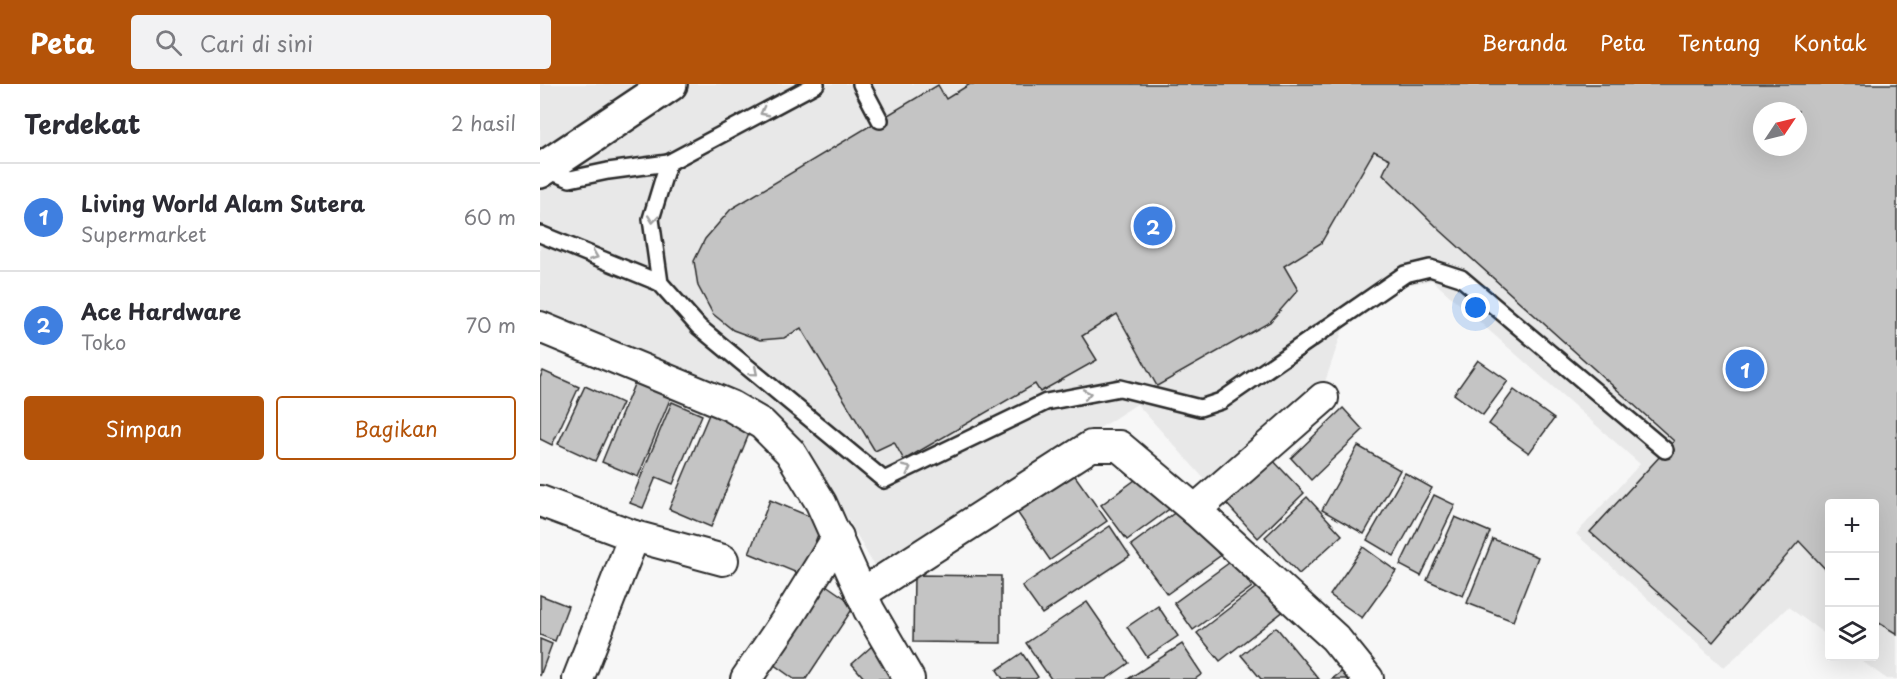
<!DOCTYPE html>
<html lang="id">
<meta charset="utf-8">
<style>
:root{--surface:#fff;--page:#f2f2f3;--text:#2b2b33;--muted:#7c7c81;--line:#e1e1e2;--accent:#b45309}
body{margin:0;font-family:"Playpen Sans",sans-serif;background:var(--page);color:var(--text)}
.controls{position:absolute;right:18px;bottom:18px;display:grid;overflow:hidden;border-radius:6px;box-shadow:0 6px 24px #0002}
.controls button{width:54px;height:54px;display:grid;place-items:center;padding:0;border:0;border-bottom:2px solid var(--line);background:var(--surface);color:var(--text);font:30px sans-serif}
.compass{position:absolute;left:1213px;top:18px;width:54px;height:54px;border-radius:50%;background:var(--surface);box-shadow:0 6px 24px #0002;rotate:55deg}
.you{position:absolute;left:936px;top:224px;width:21px;height:21px;margin:-15px;border:4px solid #fff;border-radius:50%;background:#1a73e8;box-shadow:0 0 0 9px #1a73e833}
.badge{display:grid;place-items:center;width:39px;height:39px;border-radius:50%;background:var(--accent);color:#fff;font-size:20px;font-weight:700}
.pin{position:absolute;translate:-50% -50%;border:3px solid #fff;box-shadow:0 2px 6px #0006}
.list{margin:0;padding:0;list-style:none}
h2{display:flex;justify-content:space-between;align-items:center;height:78px;margin:0;padding:0 24px;font-size:26px}
h2 small{font-size:20px;font-weight:400;color:var(--muted)}
.list li{display:grid;grid-template-columns:39px 1fr auto;gap:18px;align-items:center;box-sizing:border-box;height:108px;padding:0 24px;border-top:2px solid var(--line)}
.list b{display:block;font-size:22px;white-space:nowrap}
.list p{margin:0;font-size:20px;white-space:nowrap;color:var(--muted)}
.list em{font-size:20px;font-style:normal;color:var(--muted)}
.actions{display:flex;gap:12px;padding:18px 24px}
.actions a{flex:1;padding:14px 0;border:2px solid var(--accent);border-radius:6px;text-align:center;font-size:21px;color:var(--accent)}
.actions .main{background:var(--accent);color:#fff}
.icon{flex:none;width:33px;height:33px;fill:none;stroke:currentColor;stroke-width:2;stroke-linecap:round;stroke-linejoin:round}
.map{position:relative;flex:none;width:1357px;height:595px;overflow:hidden}
header{display:flex;align-items:center;gap:36px;box-sizing:border-box;height:84px;padding:0 30px;background:var(--accent);color:#fff}
header strong{font-size:28px}
nav{display:flex;gap:33px;margin-inline-start:auto;font-size:21px}
.search{width:420px;height:54px;background:var(--page);display:flex;align-items:center;gap:15px;box-sizing:border-box;padding:0 21px;border-radius:6px;color:var(--muted);font-size:22px}
main{display:flex}
aside{flex:1;background:var(--surface)}
.map>svg:first-child{display:block}
.built{fill:#e8e8e8;fill-rule:evenodd}
.building{fill:#c4c4c4;stroke:#2b2b2b;stroke-width:1.5;fill-rule:evenodd}
.lines{fill:none;stroke-linecap:round;stroke-linejoin:round}
.lane-casing{stroke:#2b2b2b;stroke-width:20}
.street-casing{stroke:#2b2b2b;stroke-width:34}
.secondary-casing{stroke:#2b2b2b;stroke-width:38}
.lane{stroke:#fff;stroke-width:15}
.street{stroke:#fff;stroke-width:30}
.secondary{stroke:#fff;stroke-width:33}
.oneway{stroke:#a0a0a0}
</style>
<header>
<strong>Peta</strong>
<div class="search"><svg class="icon" aria-label="search" viewBox="0 0 24 24"><circle cx="10" cy="10" r="6"/><path d="M15 15l6 6"/></svg>Cari di sini</div>
<nav><a>Beranda</a><a>Peta</a><a>Tentang</a><a>Kontak</a></nav>
</header>
<main>
<aside>
<h2>Terdekat<small>2 hasil</small></h2>
<ul class="list">
<li><span class="badge" style="background:#3f7fe0">1</span><div><b>Living World Alam Sutera</b><p>Supermarket</p></div><em>60 m</em></li>
<li><span class="badge" style="background:#3f7fe0">2</span><div><b>Ace Hardware</b><p>Toko</p></div><em>70 m</em></li>
</ul>
<div class="actions"><a class="main">Simpan</a><a>Bagikan</a></div>
</aside>
<div class="map">
<svg width="1357" height="595" viewBox="0 0 1357 595">
<rect width="100%" height="100%" fill="#f7f7f7"/>
<filter id="ink" filterUnits="userSpaceOnUse"><feTurbulence type="fractalNoise" baseFrequency=".0167" numOctaves="2"/><feDisplacementMap in="SourceGraphic" scale="12" xChannelSelector="R" yChannelSelector="G"/><feConvolveMatrix kernelMatrix="1 2 1 2 8 2 1 2 1" color-interpolation-filters="sRGB"/></filter>
<g filter="url(#ink)">
<!-- built -->
<path class="built" d="M 0,0 L 1357,0 L 1357,595 L 1347,595 L 1316,573 L 1334,572 L 1334,420 L 1290,420 L 1289,553 L 1248,523 L 1184,584 L 1036,450 L 1100,380 L 892,196 L 814,212 L 785,298 L 668,399 L 597,320 L 337,487 L 285,394 L 225,323 L 44,249 L 0,225 ZM 1222,27 L 1258,27 L 1258,63 L 1222,63 Z"/>
<!-- building -->
<g class="building">
<path d="M 430,0 L 1357,0 L 1357,550 L 1334,536 L 1334,420 L 1290,420 L 1290,490 L 1259,457 L 1173,558 L 1050,448 L 1134,357 L 901,147 L 843,90 L 850,75 L 834,67 L 781,159 L 744,182 L 758,206 L 730,238 L 617,302 L 577,230 L 542,252 L 557,276 L 500,308 L 495,300 L 364,376 L 354,358 L 335,367 L 261,244 L 244,254 L 220,256 L 193,246 L 173,230 L 158,202 L 154,177 L 165,155 L 191,125 L 398,1 L 406,15 ZM 1222,27 L 1258,27 L 1258,63 L 1222,63 Z"/>
<path d="M 938,276 L 968,297 L 943,331 L 914,310 Z"/>
<path d="M 3,287 L 39,303 L 12,361 L 0,355 L 0,294 Z"/>
<path d="M 95,298 L 131,313 L 98,393 L 62,378 Z"/>
<path d="M 45,302 L 82,319 L 55,377 L 18,360 Z"/>
<path d="M 974,306 L 1014,335 L 989,369 L 949,340 Z"/>
<path d="M 132,318 L 162,331 L 133,400 L 116,393 L 103,424 L 90,419 Z"/>
<path d="M 803,324 L 823,346 L 771,396 L 751,374 Z"/>
<path d="M 170,328 L 211,345 L 171,443 L 129,425 Z"/>
<path d="M 818,362 L 860,386 L 824,450 L 782,426 Z"/>
<path d="M 729,372 L 764,409 L 718,454 L 683,416 Z"/>
<path d="M 606,388 L 632,423 L 587,456 L 561,421 Z"/>
<path d="M 533,389 L 567,437 L 510,476 L 477,428 Z"/>
<path d="M 865,389 L 892,404 L 854,472 L 827,456 Z"/>
<path d="M 894,411 L 915,421 L 881,492 L 860,481 Z"/>
<path d="M 767,413 L 802,451 L 759,490 L 725,453 Z"/>
<path d="M 230,416 L 283,438 L 262,491 L 209,469 Z"/>
<path d="M 644,422 L 680,472 L 627,510 L 591,461 Z"/>
<path d="M 915,433 L 950,448 L 923,512 L 887,496 Z"/>
<path d="M 570,442 L 590,472 L 502,530 L 482,502 Z"/>
<path d="M 953,455 L 998,473 L 973,537 L 927,519 Z"/>
<path d="M 823,463 L 856,487 L 822,534 L 790,511 Z"/>
<path d="M 693,476 L 712,503 L 653,546 L 634,519 Z"/>
<path d="M 374,491 L 461,492 L 461,559 L 373,558 Z"/>
<path d="M 723,498 L 745,526 L 680,577 L 657,549 Z"/>
<path d="M 286,501 L 315,521 L 266,595 L 254,595 L 233,580 Z"/>
<path d="M 0,511 L 28,522 L 15,557 L 0,551 Z"/>
<path d="M 547,518 L 589,579 L 566,595 L 511,595 L 486,559 Z"/>
<path d="M 618,522 L 638,552 L 607,573 L 587,543 Z"/>
<path d="M 736,543 L 779,595 L 721,595 L 701,571 Z"/>
<path d="M 0,555 L 12,560 L 0,592 Z"/>
<path d="M 642,560 L 662,590 L 655,595 L 588,595 Z"/>
<path d="M 333,561 L 364,595 L 325,595 L 312,580 Z"/>
<path d="M 482,569 L 498,593 L 495,595 L 463,595 L 457,586 Z"/>
<path d="M 812,580 L 823,595 L 792,595 Z"/>
</g>
<g class="lines">
<!-- lane casing -->
<g class="lane-casing">
<g id="lane">
<path d="M 321,0 L 340,36"/>
<path d="M 128,79 L 111,135 L 120,199 L 159,243 L 344,396 L 506,318 L 580,304 L 660,324 L 681,317 L 865,190 L 890,184 L 921,194 L 1125,366"/>
<path d="M 5,85 L 30,95 L 68,87 L 128,79 L 276,0"/>
<path d="M 0,150 L 120,199"/>
</g>
</g>
<!-- street casing -->
<g class="street-casing">
<g id="street">
<path d="M 0,243 L 191,322 L 222,340 L 250,368 L 281,419 L 329,526 L 369,595"/>
<path d="M 0,417 L 94,452 L 183,476"/>
<path d="M 655,426 L 783,314"/>
<path d="M 321,510 L 551,362 L 579,362 L 655,426 L 795,554 L 828,595"/>
<path d="M 38,595 L 94,452"/>
<path d="M 206,595 L 249,532 L 298,453"/>
</g>
</g>
<!-- secondary casing -->
<g class="secondary-casing">
<path id="secondary" d="M 0,87 L 130,0"/>
</g>
<!-- lane -->
<use href="#lane" class="lane"/>
<!-- street -->
<use href="#street" class="street"/>
<!-- secondary -->
<use href="#secondary" class="secondary"/>
</g>
<!-- one-way arrows -->
<defs><path id="oneway-chevron" d="M-2-3.5L2.5 0L-2 3.5" fill="none" stroke-width="1.6" stroke-linecap="round" stroke-linejoin="round" transform="scale(1.5)"/></defs>
<g class="oneway">
<use href="#oneway-chevron" transform="translate(224 28) rotate(152)"/>
<use href="#oneway-chevron" transform="translate(113 135) rotate(96)"/>
<use href="#oneway-chevron" transform="translate(54 172) rotate(22)"/>
<use href="#oneway-chevron" transform="translate(214 288) rotate(40)"/>
<use href="#oneway-chevron" transform="translate(547 310) rotate(-11)"/>
<use href="#oneway-chevron" transform="translate(367 385) rotate(-26)"/>
</g>
</g>
</svg>
<div class="controls">
<button>+</button>
<button>−</button>
<button><svg class="icon" aria-label="layers" viewBox="0 0 24 24"><path d="M12 4l9 5-9 5-9-5zM3 14l9 5 9-5"/></svg></button>
</div>
<svg class="compass" viewBox="-18 -18 36 36"><path d="M0-13l5 13h-10z" fill="#e53935"/><path d="M0 13l5-13h-10z" fill="#7c7c81"/></svg>
<div class="you"></div>
<div class="pin badge" style="left:1205px;top:285px;background:#3f7fe0">1</div>
<div class="pin badge" style="left:613px;top:142px;background:#3f7fe0">2</div>
</div>
</main>
